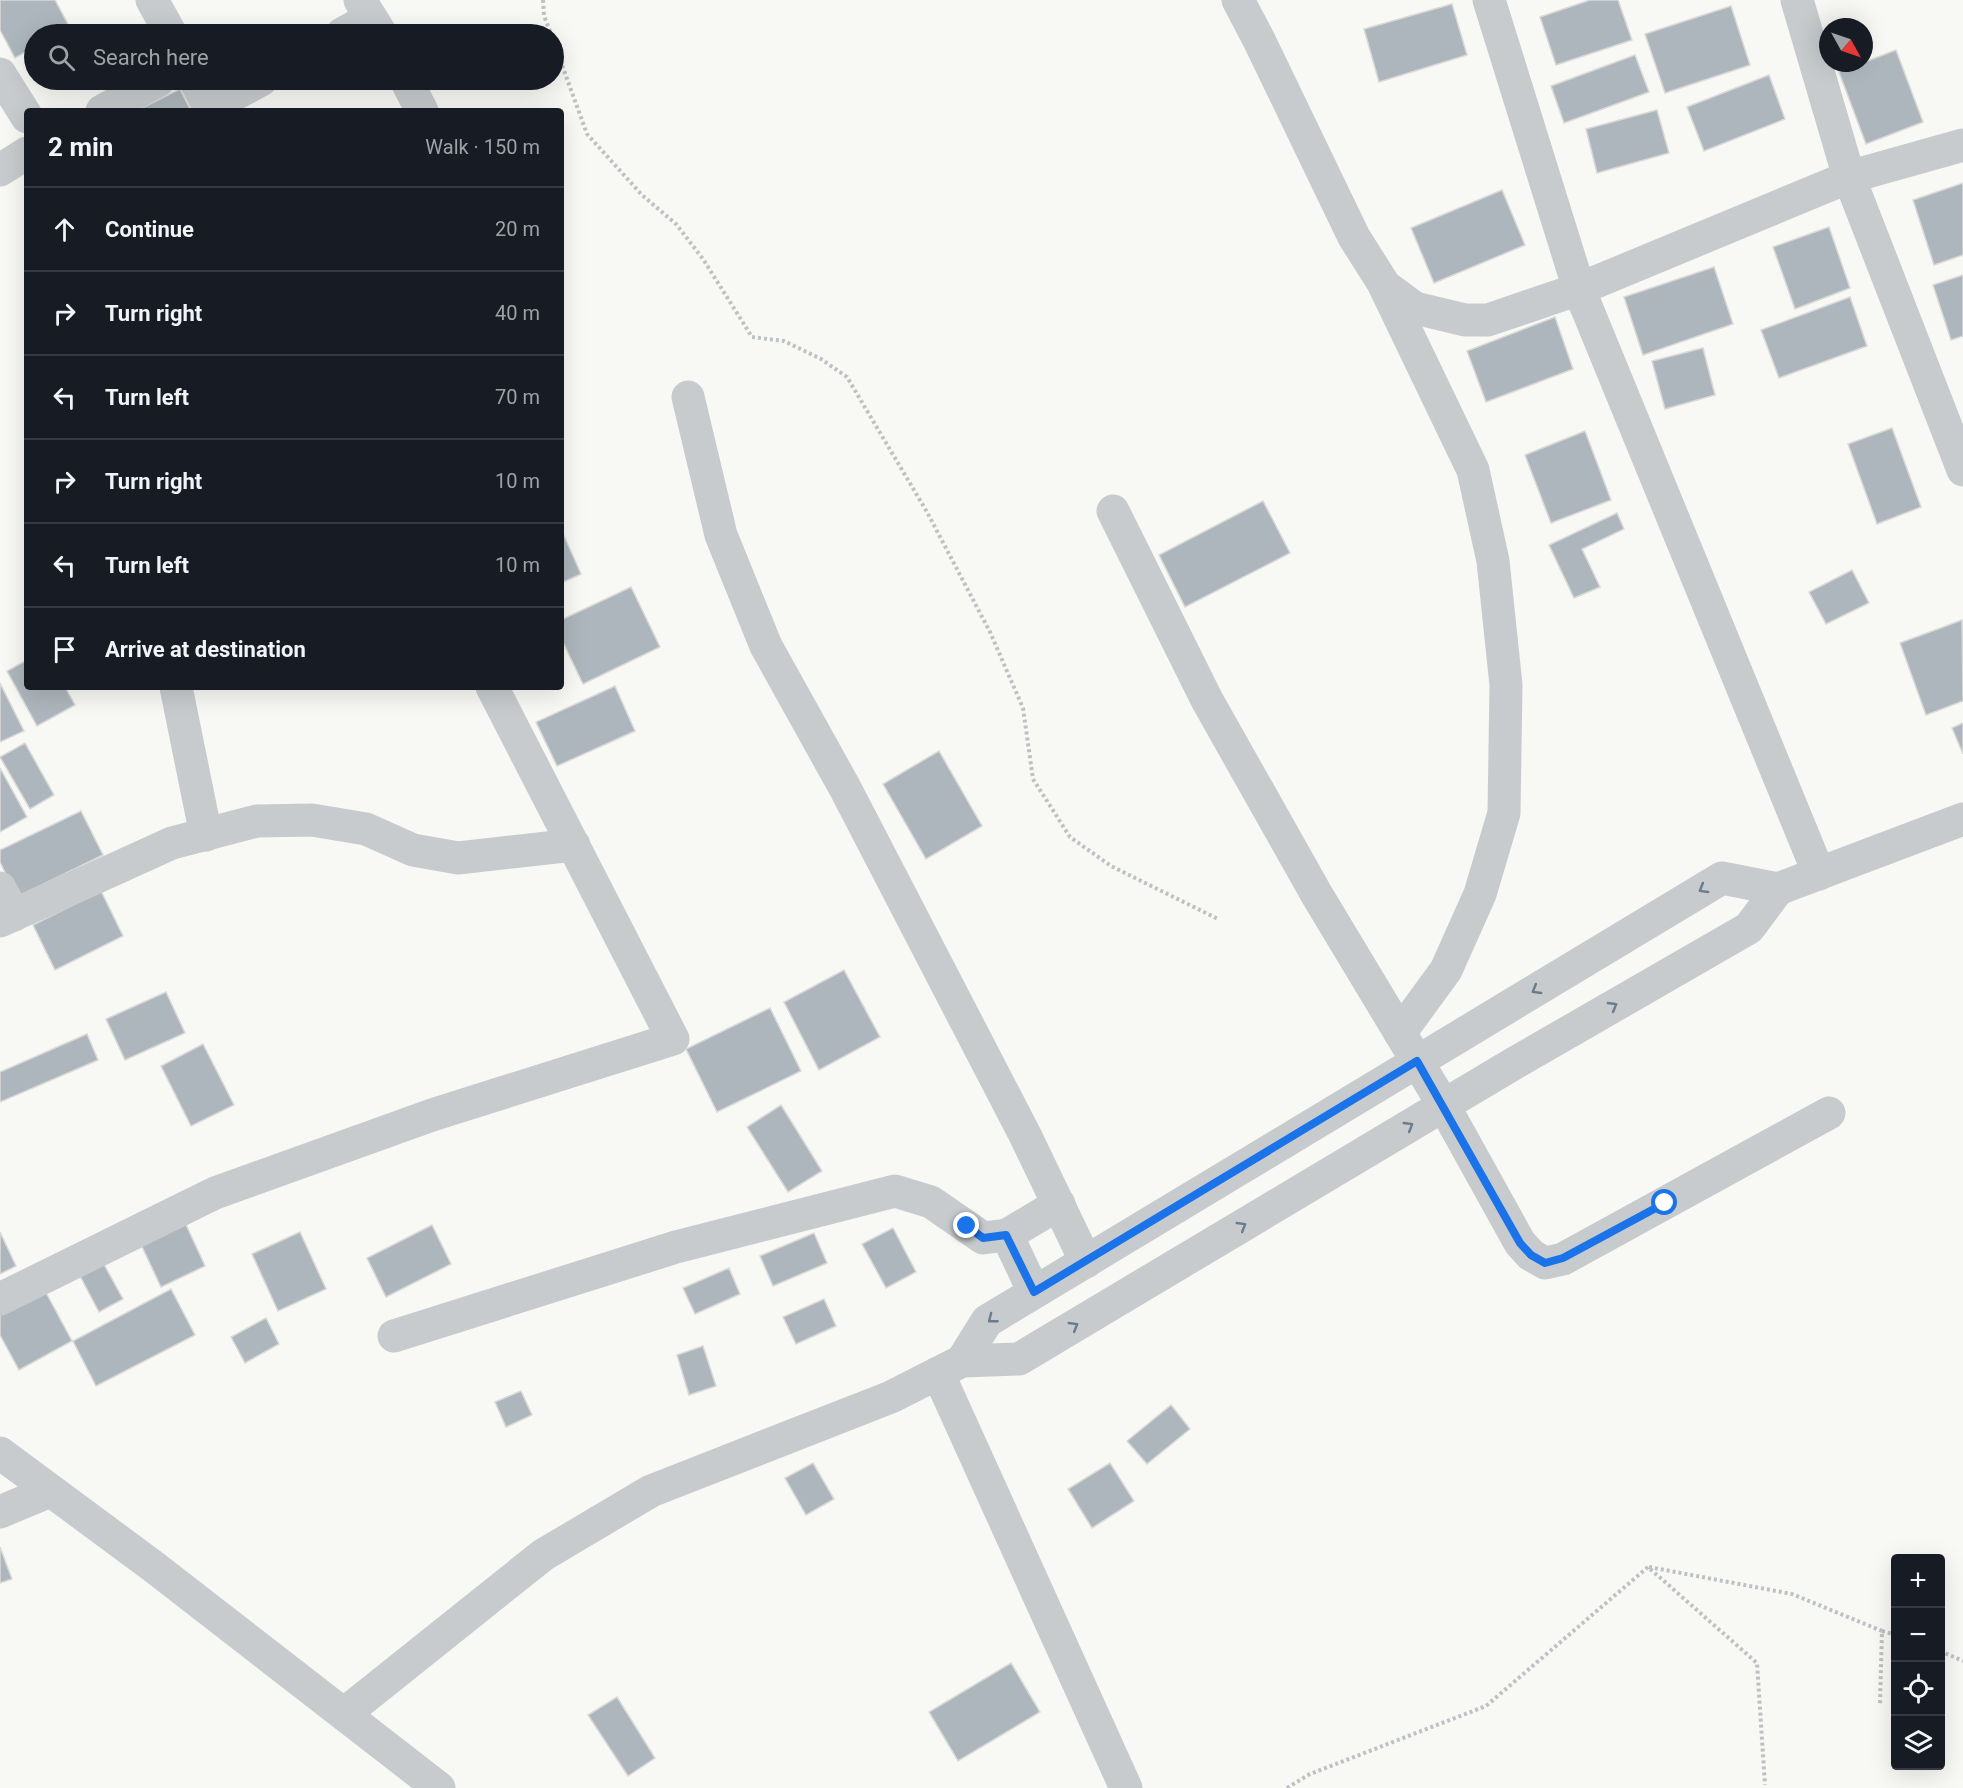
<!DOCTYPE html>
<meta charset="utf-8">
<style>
:root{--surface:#171b24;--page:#20242c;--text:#f1f3f6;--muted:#9ea1a6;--line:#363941}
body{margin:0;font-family:Roboto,sans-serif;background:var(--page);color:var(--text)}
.controls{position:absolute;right:18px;bottom:18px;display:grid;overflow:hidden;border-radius:6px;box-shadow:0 6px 24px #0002}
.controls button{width:54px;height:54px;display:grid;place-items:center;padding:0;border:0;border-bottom:2px solid var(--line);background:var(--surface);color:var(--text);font:30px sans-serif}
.compass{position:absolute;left:1819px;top:18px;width:54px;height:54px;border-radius:50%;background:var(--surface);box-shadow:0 6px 24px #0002;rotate:130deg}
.stop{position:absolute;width:18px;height:18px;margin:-14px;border:4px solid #1a73e8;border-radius:50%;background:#fff}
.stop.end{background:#1a73e8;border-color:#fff;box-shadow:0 2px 6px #0008}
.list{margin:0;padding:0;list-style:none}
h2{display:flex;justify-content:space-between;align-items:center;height:78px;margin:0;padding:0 24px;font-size:26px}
h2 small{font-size:20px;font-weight:400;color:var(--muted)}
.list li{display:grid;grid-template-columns:39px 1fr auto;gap:18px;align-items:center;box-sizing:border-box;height:84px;padding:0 24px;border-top:2px solid var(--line)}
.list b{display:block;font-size:22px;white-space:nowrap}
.list em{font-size:20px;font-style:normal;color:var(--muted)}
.icon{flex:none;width:33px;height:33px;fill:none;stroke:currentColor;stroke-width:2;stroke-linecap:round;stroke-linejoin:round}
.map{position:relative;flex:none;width:1963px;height:1788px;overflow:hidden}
.search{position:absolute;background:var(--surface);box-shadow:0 6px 24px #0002;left:24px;top:24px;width:540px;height:66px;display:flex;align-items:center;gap:15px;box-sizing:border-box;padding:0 21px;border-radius:33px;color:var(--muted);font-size:22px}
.panel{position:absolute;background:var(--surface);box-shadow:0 6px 24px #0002;left:24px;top:108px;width:540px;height:582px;border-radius:6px}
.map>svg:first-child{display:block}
.building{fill:#adb6bc;stroke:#d9d9d7;stroke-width:1.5}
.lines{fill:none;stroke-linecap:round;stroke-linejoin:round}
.path{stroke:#bec1c3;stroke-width:4;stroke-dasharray:3 3;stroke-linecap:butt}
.minor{stroke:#c7cbce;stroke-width:33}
.oneway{stroke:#697b8c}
.route{stroke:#1a73e8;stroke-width:8}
</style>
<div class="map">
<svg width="1963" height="1788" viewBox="0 0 1963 1788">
<rect width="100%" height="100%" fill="#f8f8f5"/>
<!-- building -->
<g class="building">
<path d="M 0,0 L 55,0 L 70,28 L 58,34 L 34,34 L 34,47 L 15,58 L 0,30 Z"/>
<path d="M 1590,0 L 1618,0 L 1632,40 L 1556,65 L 1540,17 Z"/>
<path d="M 1452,4 L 1467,55 L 1379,82 L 1364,29 Z"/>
<path d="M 1731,6 L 1750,65 L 1665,93 L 1645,34 Z"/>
<path d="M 1896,50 L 1923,122 L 1866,144 L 1839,72 Z"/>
<path d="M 1635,55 L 1649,92 L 1564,123 L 1551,86 Z"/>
<path d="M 1769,75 L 1785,119 L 1704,151 L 1687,107 Z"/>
<path d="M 180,89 L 191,111 L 136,111 Z"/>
<path d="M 1657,110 L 1669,153 L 1597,173 L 1586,129 Z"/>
<path d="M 1963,183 L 1963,255 L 1934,265 L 1913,200 Z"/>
<path d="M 1502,190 L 1525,245 L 1434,283 L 1411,228 Z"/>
<path d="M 1829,227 L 1850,288 L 1795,309 L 1773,247 Z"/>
<path d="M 1714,267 L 1733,324 L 1643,355 L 1624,297 Z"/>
<path d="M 1963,275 L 1963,336 L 1951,340 L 1933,285 Z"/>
<path d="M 1850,297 L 1867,346 L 1779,378 L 1761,330 Z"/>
<path d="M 1555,317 L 1573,369 L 1486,402 L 1467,351 Z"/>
<path d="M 1703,348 L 1715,395 L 1665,409 L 1652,361 Z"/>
<path d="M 1892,428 L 1921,507 L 1877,524 L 1848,444 Z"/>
<path d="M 1585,431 L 1611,500 L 1551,523 L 1525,455 Z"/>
<path d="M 1263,501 L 1290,553 L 1185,607 L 1159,555 Z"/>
<path d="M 1617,513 L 1624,529 L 1582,549 L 1600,587 L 1574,598 L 1549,545 Z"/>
<path d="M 561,529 L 581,574 L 561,583 Z"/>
<path d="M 1852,570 L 1869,603 L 1826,624 L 1809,592 Z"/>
<path d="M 631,587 L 660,647 L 583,684 L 561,638 L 561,620 Z"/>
<path d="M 1962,620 L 1963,701 L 1926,715 L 1900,643 Z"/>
<path d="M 27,660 L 27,687 L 65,687 L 75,705 L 37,726 L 7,671 Z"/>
<path d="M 0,683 L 24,731 L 0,742 Z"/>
<path d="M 615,686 L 635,731 L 557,766 L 536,722 Z"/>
<path d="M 1963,723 L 1963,754 L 1952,728 Z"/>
<path d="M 25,743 L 54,795 L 30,809 L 0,757 Z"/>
<path d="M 939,751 L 982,826 L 926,859 L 883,784 Z"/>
<path d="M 0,768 L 27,817 L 0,832 Z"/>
<path d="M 81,811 L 103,855 L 17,897 L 0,862 L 0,850 Z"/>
<path d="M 101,891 L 123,936 L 55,970 L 33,925 Z"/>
<path d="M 844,970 L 880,1037 L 819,1070 L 784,1002 Z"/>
<path d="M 166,992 L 185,1033 L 125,1060 L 106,1019 Z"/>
<path d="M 770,1008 L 801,1071 L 717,1112 L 686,1049 Z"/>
<path d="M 87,1034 L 98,1060 L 0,1102 L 0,1072 Z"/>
<path d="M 203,1044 L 234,1105 L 191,1126 L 161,1066 Z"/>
<path d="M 781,1105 L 822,1171 L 788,1192 L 747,1127 Z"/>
<path d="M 182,1216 L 205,1266 L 161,1287 L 138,1238 Z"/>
<path d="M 432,1225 L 451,1264 L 386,1297 L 367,1258 Z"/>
<path d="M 893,1228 L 916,1272 L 886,1288 L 862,1244 Z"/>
<path d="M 0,1232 L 16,1266 L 0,1274 Z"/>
<path d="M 300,1232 L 326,1289 L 278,1311 L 252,1254 Z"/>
<path d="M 814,1233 L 827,1263 L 773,1286 L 760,1256 Z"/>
<path d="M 102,1261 L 123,1299 L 99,1312 L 79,1274 Z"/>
<path d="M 729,1268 L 740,1294 L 695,1314 L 683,1288 Z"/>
<path d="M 44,1289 L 72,1341 L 19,1370 L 0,1335 L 0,1313 Z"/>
<path d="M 171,1289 L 195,1335 L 96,1386 L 73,1341 Z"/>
<path d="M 824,1299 L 836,1326 L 796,1344 L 783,1317 Z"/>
<path d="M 266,1318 L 279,1344 L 245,1363 L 231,1337 Z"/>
<path d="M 703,1346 L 716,1386 L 689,1395 L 677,1355 Z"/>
<path d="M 521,1391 L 532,1415 L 506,1427 L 495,1402 Z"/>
<path d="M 1171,1405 L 1190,1429 L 1147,1464 L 1127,1441 Z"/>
<path d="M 813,1463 L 834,1499 L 806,1515 L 785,1478 Z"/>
<path d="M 1110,1463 L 1134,1501 L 1092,1528 L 1068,1489 Z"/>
<path d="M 0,1547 L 12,1579 L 0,1583 Z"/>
<path d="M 1011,1663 L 1040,1712 L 958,1761 L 929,1712 Z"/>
<path d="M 617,1697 L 655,1758 L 628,1776 L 588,1715 Z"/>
</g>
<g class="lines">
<!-- path -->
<g class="path">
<path d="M 543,0 L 544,16 L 551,34"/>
<path d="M 554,43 L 587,134 L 642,195 L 676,224 L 703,259 L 752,337 L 784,341 L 821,359 L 847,377 L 927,512 L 990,632 L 1023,708 L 1033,779 L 1070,837 L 1111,866 L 1218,919"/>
<path d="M 1649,1567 L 1792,1594 L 1882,1631 L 1880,1704"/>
<path d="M 1882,1631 L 1896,1635"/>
<path d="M 1940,1651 L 1963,1661"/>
<path d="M 1287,1788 L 1310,1774 L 1486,1706 L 1648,1567 L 1757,1663 L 1765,1785"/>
</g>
<!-- minor -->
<g class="minor">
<path d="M 152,0 L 171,34"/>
<path d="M 360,0 L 381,34"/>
<path d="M 1238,0 L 1259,40 L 1354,237 L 1385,286 L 1415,308 L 1465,320 L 1488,320 L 1579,289 L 1849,177 L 1963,145"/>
<path d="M 1489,0 L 1579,289 L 1819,874"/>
<path d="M 1797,0 L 1849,177 L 1963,470"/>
<path d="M 342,34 L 371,18"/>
<path d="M 0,74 L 27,117"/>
<path d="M 195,80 L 211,111"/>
<path d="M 406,80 L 422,111"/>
<path d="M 209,108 L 261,80"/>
<path d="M 102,111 L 159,80"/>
<path d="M 0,170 L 27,153"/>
<path d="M 1385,287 L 1473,470 L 1493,561 L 1506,685 L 1504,813 L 1480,894 L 1446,970 L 1400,1033"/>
<path d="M 688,397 L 721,535 L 766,646 L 845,788 L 1025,1135 L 1086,1262"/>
<path d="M 1113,511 L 1207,700 L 1317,895 L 1444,1106 L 1520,1243 L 1531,1255 L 1545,1263 L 1563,1259 L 1829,1113"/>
<path d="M 176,687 L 206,835"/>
<path d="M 0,888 L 14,915"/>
<path d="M 0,921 L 172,843 L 257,821 L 312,820 L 366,829 L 413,850 L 458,858 L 574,845"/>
<path d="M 1007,1235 L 1034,1292"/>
<path d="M 0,1299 L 215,1193 L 432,1115 L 673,1039 L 492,687"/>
<path d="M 394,1336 L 676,1247 L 895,1191 L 931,1202 L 983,1238 L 1007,1235 L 1059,1204"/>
<path d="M 962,1361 L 987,1321 L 1722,878 L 1778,889 L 1963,819"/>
<path d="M 938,1373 L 1126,1788"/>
<path d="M 0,1453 L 154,1567 L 439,1788"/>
<path d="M 0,1512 L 50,1491"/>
<path d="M 344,1714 L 543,1555 L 651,1491 L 891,1397 L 962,1361 L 1019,1359 L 1513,1064 L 1749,928 L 1778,889"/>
</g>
</g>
<!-- one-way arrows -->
<defs><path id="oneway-chevron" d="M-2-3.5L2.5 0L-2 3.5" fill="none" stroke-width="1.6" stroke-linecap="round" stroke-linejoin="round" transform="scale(1.5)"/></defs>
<g class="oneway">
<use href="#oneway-chevron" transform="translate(1703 889) rotate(149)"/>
<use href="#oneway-chevron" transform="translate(1536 990) rotate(149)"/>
<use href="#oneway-chevron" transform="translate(1613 1006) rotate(-30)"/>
<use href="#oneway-chevron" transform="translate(1409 1126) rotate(-31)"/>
<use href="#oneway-chevron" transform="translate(1242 1226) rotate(-31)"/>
<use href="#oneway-chevron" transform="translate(992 1319) rotate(142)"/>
<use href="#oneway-chevron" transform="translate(1074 1326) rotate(-31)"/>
</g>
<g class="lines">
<!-- route -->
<path class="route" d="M 967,1226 L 983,1238 L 1006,1235 L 1034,1292 L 1417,1061 L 1520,1243 L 1531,1255 L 1545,1263 L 1563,1258 L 1665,1203"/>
</g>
</svg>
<div class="controls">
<button>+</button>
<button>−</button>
<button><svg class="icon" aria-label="locate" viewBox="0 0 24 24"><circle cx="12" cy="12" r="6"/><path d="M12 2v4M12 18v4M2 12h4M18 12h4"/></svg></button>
<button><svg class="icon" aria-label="layers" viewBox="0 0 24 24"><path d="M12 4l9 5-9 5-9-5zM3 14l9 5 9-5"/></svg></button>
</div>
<svg class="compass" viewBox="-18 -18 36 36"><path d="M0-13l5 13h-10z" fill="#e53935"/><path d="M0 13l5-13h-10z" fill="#9ea1a6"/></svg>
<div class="stop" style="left:1665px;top:1203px"></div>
<div class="stop end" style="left:967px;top:1226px"></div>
<div class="search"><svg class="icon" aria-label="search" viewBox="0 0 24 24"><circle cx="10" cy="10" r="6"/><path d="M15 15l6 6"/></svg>Search here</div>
<section class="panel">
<h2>2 min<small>Walk · 150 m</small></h2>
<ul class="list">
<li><svg class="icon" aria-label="ahead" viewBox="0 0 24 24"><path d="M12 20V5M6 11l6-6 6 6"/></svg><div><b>Continue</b></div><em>20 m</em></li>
<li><svg class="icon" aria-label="right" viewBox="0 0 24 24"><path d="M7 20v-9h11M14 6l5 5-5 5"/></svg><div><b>Turn right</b></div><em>40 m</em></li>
<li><svg class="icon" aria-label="left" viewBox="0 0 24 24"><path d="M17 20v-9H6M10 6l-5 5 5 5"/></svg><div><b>Turn left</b></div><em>70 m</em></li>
<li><svg class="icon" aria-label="right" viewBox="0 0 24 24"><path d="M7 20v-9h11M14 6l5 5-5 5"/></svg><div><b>Turn right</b></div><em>10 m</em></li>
<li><svg class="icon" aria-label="left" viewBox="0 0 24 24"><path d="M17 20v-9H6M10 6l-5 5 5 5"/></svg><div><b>Turn left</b></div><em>10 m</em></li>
<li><svg class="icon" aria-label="arrive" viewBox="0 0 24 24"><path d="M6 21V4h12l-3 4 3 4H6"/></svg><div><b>Arrive at destination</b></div></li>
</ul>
</section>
</div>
